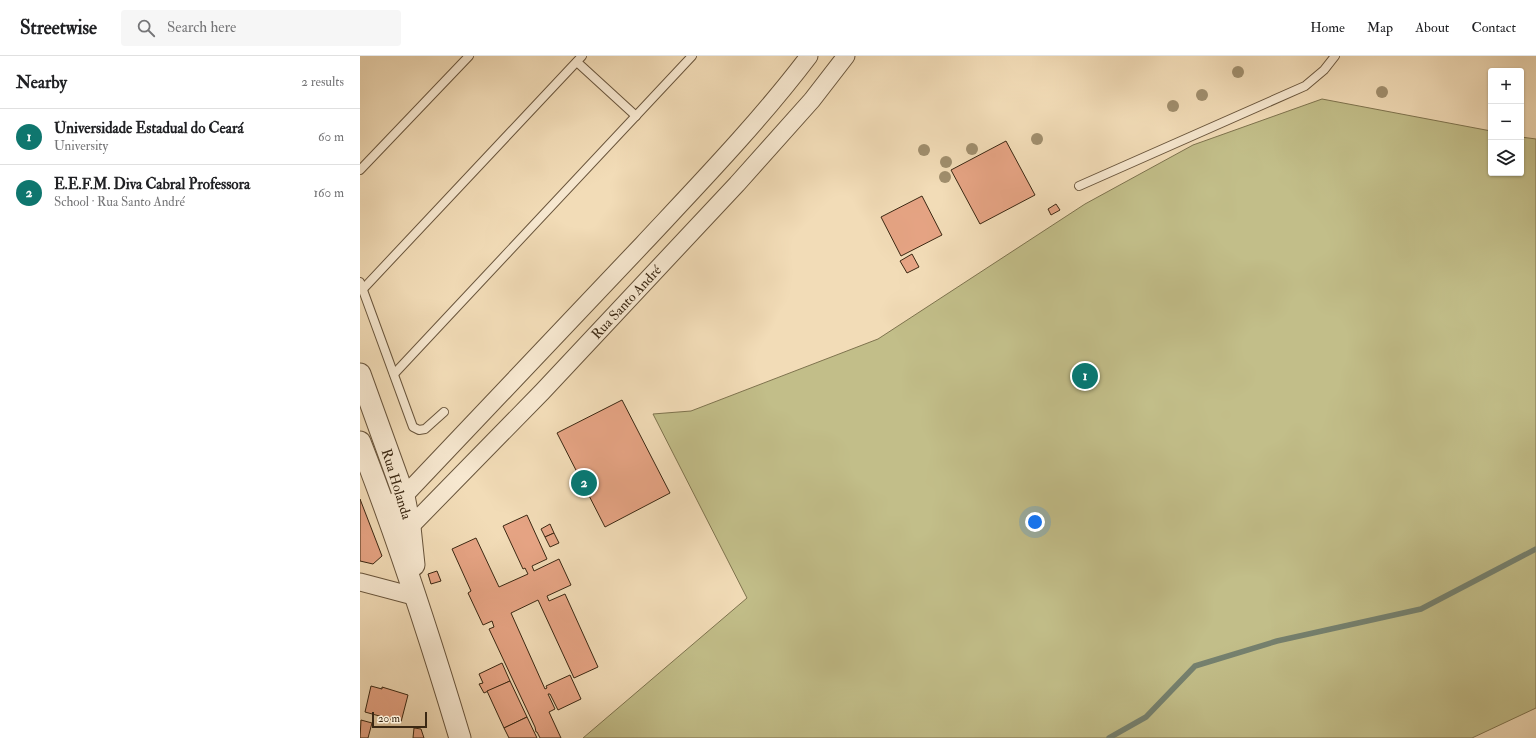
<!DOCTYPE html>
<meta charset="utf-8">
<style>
:root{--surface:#fff;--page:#f6f6f6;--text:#202124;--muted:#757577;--line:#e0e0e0;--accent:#0f766e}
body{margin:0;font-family:"IM FELL Double Pica",serif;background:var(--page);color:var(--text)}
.controls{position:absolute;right:12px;top:12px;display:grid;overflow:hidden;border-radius:4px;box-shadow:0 1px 3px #0004}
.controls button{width:36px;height:36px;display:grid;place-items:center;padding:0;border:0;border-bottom:1px solid var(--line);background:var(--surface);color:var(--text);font:20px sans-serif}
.scale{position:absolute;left:12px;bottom:10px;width:55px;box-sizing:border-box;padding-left:4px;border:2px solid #3b2813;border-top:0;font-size:11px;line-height:14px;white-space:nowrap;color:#3b2813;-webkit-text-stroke:3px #f7e8d0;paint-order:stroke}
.you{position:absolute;left:675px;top:466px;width:14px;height:14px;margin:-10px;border:3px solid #fff;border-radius:50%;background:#1a73e8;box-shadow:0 0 0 6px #1a73e833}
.badge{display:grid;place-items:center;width:26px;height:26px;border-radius:50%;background:var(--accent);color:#fff;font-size:13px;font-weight:700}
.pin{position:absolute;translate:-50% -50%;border:2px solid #fff;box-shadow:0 1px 4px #0006}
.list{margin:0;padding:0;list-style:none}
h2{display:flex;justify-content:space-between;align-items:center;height:52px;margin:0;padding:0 16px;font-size:17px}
h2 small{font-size:13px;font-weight:400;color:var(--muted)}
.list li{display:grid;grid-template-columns:26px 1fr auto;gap:12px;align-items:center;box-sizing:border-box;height:56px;padding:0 16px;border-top:1px solid var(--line)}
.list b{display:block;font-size:15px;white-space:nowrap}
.list p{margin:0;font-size:13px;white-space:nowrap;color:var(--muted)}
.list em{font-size:13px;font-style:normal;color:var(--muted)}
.icon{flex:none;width:22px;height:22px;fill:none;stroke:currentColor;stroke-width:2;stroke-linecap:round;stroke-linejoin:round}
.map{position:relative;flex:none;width:1176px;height:682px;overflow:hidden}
header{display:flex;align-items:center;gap:24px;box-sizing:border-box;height:56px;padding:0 20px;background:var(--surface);border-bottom:1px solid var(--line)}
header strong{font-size:19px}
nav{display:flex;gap:22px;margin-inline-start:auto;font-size:14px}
.search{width:280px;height:36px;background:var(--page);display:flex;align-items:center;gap:10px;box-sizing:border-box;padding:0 14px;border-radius:4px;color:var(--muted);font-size:15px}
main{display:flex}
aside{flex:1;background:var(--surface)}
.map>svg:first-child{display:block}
.green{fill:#c2be89;stroke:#7e734e}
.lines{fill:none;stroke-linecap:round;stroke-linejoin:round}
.stream{stroke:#75816f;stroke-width:5.5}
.building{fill:#e6a484;stroke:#3b2813}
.service-casing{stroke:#69553c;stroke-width:10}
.minor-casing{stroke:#69553c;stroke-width:19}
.tertiary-casing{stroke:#69553c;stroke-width:23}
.service{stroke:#f7e8d0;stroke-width:8}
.minor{stroke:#f7e8d0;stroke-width:17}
.tertiary{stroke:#f7e8d0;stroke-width:21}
.tree{fill:#a08e6d}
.labels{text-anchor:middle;stroke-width:3;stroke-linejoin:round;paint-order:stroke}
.street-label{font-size:14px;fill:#3b2813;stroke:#f7e8d0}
</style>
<header>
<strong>Streetwise</strong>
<div class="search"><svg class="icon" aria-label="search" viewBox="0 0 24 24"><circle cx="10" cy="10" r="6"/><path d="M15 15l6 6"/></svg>Search here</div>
<nav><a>Home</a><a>Map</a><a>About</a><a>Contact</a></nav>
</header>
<main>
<aside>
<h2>Nearby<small>2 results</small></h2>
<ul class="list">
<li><span class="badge">1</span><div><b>Universidade Estadual do Ceará</b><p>University</p></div><em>60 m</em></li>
<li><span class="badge">2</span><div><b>E.E.F.M. Diva Cabral Professora</b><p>School · Rua Santo André</p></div><em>160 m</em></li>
</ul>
</aside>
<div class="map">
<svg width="1176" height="682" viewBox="0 0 1176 682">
<rect width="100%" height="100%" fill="#f2dcb7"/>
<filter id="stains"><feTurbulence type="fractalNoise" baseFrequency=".005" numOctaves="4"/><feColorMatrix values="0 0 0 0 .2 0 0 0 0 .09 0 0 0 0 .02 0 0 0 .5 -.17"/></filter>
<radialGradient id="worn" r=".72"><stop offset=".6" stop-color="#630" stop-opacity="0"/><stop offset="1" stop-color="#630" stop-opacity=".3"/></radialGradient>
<!-- green -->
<path class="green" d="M 962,43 L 1131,75 L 1131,117 L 1161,117 L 1161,81 L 1176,83 L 1176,652 L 1112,682 L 223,682 L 387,542 L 293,358 L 331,355 L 518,283 L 725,148 L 833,89 Z"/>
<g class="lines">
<!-- stream -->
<path class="stream" d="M 749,682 L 786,661 L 835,610 L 917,585 L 1061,553 L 1176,493"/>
</g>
<!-- building -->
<g class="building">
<path d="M 646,85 L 675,139 L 620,168 L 591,114 Z"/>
<path d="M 562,140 L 582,179 L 541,200 L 521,161 Z"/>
<path d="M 696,148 L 700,154 L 691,159 L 688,153 Z"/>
<path d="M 552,198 L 559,211 L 547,217 L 540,205 Z"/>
<path d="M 262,344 L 310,437 L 245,471 L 197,377 Z"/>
<path d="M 0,443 L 22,500 L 13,508 L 0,505 Z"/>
<path d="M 167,459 L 187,503 L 172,510 L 174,515 L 199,503 L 211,529 L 187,540 L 189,545 L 205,538 L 238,611 L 214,622 L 178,544 L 151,557 L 185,633 L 187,632 L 186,630 L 210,619 L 221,643 L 198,654 L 190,638 L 188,638 L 195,653 L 189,656 L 201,682 L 180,682 L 177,676 L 176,676 L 175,671 L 129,573 L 134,571 L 132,565 L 123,569 L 108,537 L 111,535 L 92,493 L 116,482 L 139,531 L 168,518 L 165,512 L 163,513 L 143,470 Z"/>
<path d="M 190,468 L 194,477 L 185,481 L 181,473 Z"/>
<path d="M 194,477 L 199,487 L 190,491 L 185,481 Z"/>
<path d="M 77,515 L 81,525 L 71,528 L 68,518 Z"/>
<path d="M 142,607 L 150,625 L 124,637 L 119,628 L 123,627 L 119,618 Z"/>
<path d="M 150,625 L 167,661 L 144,672 L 127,635 Z"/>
<path d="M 11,630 L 22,633 L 22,631 L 48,639 L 41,666 L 5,656 Z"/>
<path d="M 167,661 L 177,682 L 149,682 L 144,672 Z"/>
<path d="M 1,664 L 12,667 L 8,682 L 0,682 Z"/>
<path d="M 54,672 L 61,673 L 64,682 L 53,682 Z"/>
</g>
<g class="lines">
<!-- service casing -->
<g class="service-casing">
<g id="service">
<path d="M 217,6 L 276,60"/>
<path d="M 0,114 L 109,0"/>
<path d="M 719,130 L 945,30 L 964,14 L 975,0"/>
<path d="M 0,226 L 53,371 L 59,374 L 65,373 L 84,356"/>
<path d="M 3,233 L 222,0"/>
<path d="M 34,318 L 332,0"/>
</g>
</g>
<!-- minor casing -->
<g class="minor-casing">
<g id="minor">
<path d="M 26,451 L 44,440 C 124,356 204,272 283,188 C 340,127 399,66 449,0"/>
<path d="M 43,478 L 182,336 L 377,128 L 452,44 L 486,0"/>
<path d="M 0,526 L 57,541"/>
</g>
</g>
<!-- tertiary casing -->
<g class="tertiary-casing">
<g id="tertiary">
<path d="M 0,318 L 44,440 L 50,471 L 54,509"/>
<path d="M 0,386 C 38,483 70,582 100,682"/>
</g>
</g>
<!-- service -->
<use href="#service" class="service"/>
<!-- minor -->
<use href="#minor" class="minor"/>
<!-- tertiary -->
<use href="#tertiary" class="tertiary"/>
</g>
<!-- trees -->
<g class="tree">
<circle cx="878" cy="16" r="6"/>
<circle cx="1022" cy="36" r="6"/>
<circle cx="842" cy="39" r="6"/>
<circle cx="813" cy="50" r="6"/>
<circle cx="677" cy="83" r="6"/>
<circle cx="612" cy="93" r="6"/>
<circle cx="564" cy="94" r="6"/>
<circle cx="586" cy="106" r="6"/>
<circle cx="585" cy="121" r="6"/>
</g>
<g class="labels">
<!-- street labels -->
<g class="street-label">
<text transform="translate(266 246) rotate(-47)" y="5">Rua Santo André</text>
<text transform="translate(37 428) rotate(73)" y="5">Rua Holanda</text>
</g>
</g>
<rect width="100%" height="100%" filter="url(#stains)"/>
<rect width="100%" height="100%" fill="url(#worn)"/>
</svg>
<div class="controls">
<button>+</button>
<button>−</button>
<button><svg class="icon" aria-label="layers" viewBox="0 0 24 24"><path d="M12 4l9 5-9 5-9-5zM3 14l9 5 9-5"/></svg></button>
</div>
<div class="scale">20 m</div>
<div class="you"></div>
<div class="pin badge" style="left:725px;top:320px">1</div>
<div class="pin badge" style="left:224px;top:427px">2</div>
</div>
</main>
